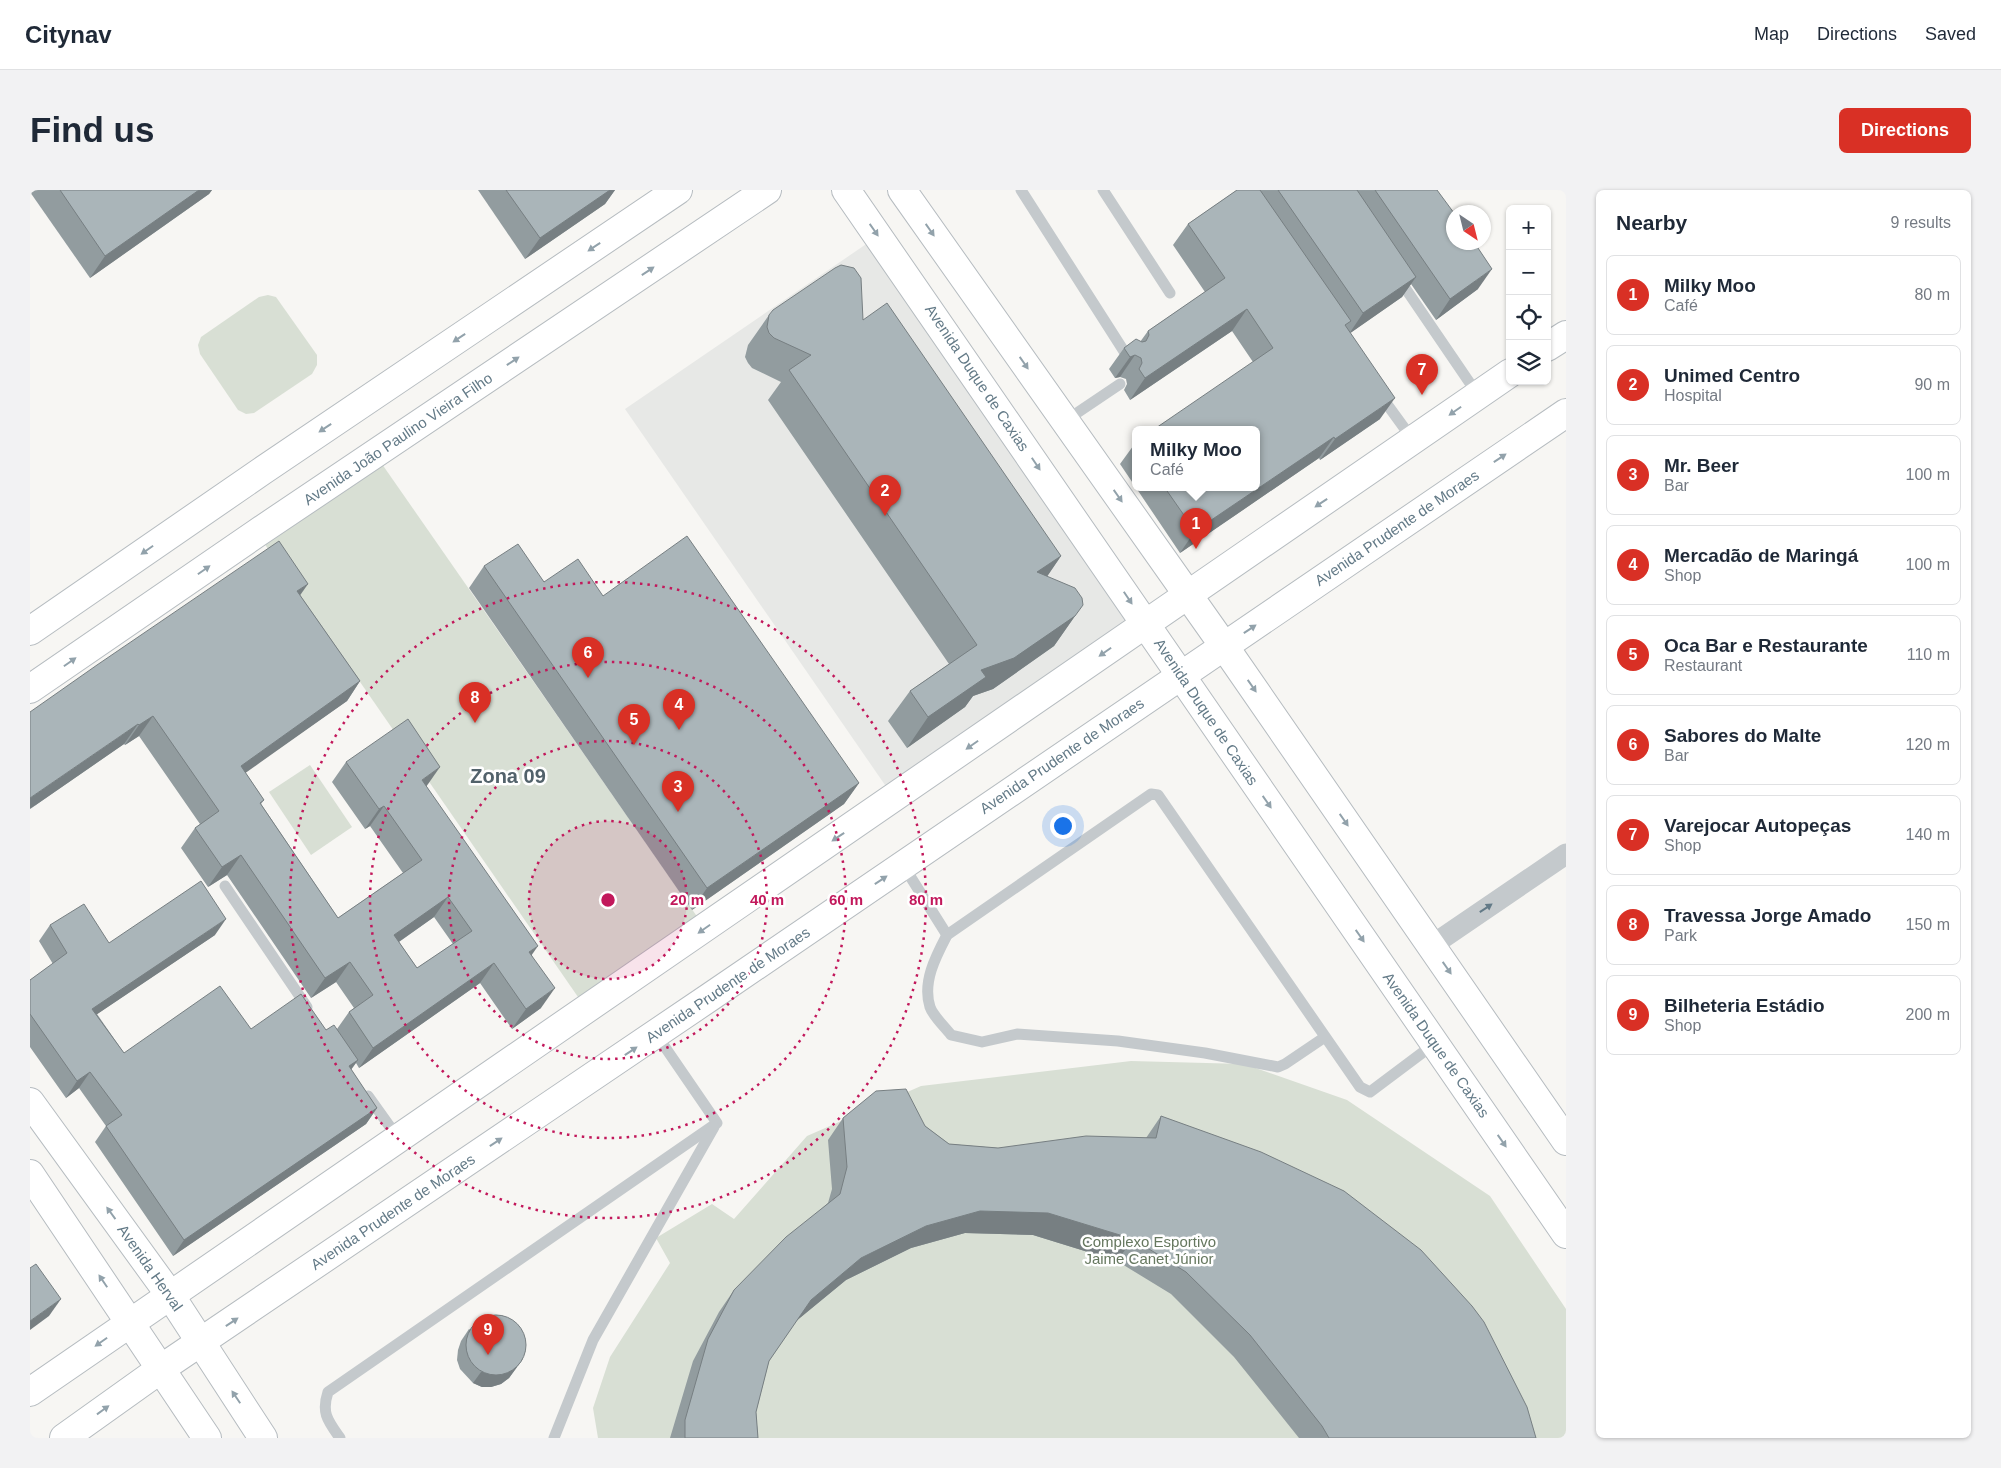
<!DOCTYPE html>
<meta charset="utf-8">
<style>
:root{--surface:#fff;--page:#f2f2f3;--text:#1f2937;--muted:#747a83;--line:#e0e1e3;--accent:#d93025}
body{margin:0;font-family:Helvetica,sans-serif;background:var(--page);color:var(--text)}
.controls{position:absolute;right:15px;top:15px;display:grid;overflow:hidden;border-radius:8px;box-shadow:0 1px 4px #0004}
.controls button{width:45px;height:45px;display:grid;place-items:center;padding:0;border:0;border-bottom:1px solid var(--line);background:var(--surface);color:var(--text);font:25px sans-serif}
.compass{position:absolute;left:1416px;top:15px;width:45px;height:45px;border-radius:50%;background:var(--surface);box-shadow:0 1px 4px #0004;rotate:145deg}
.you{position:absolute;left:1032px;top:635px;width:18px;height:18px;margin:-12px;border:4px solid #fff;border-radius:50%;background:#1a73e8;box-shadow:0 0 0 8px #1a73e833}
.badge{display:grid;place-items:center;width:32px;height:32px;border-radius:50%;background:var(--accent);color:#fff;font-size:16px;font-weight:700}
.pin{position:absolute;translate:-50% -41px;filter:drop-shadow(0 1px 2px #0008)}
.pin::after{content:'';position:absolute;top:26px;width:18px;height:15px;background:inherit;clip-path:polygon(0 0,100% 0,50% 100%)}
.popup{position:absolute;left:1102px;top:236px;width:128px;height:65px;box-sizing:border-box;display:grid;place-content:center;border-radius:8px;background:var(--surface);filter:drop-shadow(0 1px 4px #0005);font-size:16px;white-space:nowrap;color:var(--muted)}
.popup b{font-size:19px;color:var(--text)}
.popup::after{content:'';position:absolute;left:50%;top:100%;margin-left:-10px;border:10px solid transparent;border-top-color:var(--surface)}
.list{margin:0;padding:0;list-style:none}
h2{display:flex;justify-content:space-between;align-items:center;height:65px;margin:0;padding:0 20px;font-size:21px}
h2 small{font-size:16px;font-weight:400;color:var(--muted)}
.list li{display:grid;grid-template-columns:32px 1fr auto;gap:15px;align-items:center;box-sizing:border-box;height:80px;margin:0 10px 10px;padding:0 10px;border:1px solid var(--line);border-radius:8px}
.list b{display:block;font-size:19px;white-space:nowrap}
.list p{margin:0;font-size:16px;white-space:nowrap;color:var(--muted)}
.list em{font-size:16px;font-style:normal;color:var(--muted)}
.icon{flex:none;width:28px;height:28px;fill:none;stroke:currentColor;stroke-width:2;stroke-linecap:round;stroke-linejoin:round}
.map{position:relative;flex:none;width:1536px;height:1248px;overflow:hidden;border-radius:8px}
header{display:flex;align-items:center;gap:30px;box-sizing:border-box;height:70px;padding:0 25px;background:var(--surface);border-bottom:1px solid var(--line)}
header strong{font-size:24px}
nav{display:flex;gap:28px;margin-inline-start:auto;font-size:18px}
.intro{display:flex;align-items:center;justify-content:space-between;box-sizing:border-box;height:120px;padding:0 30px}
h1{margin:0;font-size:35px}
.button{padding:12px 22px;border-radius:8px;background:var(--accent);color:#fff;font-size:18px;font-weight:700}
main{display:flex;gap:30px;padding:0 30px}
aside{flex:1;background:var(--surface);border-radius:8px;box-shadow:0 1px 4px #0004}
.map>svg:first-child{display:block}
.built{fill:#e7e8e6}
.green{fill:#d8dfd4}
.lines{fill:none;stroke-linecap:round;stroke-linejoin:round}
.secondary-casing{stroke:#b6bcc0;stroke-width:30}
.service{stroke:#c4c9cc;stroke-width:11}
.minor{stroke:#c4c9cc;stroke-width:21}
.secondary{stroke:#fff;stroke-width:28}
.wall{fill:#929c9f;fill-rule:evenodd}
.shaded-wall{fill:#777f82}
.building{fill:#aab5b9;stroke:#777f82;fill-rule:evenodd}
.oneway{fill:#92a2ab}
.oneway2{fill:#637a87}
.ring{fill:none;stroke:#c2185b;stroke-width:2.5;stroke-dasharray:2.5 5}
.labels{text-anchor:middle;stroke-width:5;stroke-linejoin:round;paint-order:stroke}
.street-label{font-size:15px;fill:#637a87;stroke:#fff}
.park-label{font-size:15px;fill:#66785f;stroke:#fff}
.district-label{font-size:20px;font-weight:bold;fill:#52626b;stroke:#fff}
.centre{fill:#c2185b;stroke:#fff;stroke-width:2.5}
.ring-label{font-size:15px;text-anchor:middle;font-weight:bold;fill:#c2185b;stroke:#fff;stroke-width:5;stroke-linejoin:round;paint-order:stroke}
</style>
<header>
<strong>Citynav</strong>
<nav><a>Map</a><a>Directions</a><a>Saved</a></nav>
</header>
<div class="intro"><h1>Find us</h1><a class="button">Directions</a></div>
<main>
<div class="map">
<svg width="1536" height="1248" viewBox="0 0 1536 1248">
<rect width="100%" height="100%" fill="#f7f6f3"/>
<!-- built -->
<path class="built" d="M 848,46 L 1116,434 L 864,608 L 595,219 Z"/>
<!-- green -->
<g class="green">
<path d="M 238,105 L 246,107 L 287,165 L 287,175 L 282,184 L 224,223 L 216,224 L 208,220 L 170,164 L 168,155 L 171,147 L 229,107 Z"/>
<path d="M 345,264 L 675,738 L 557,820 L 227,343 Z"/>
<path d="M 280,575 L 322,637 L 281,665 L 239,602 Z"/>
<path d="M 1101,871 L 1214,874 L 1317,910 L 1460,1006 L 1536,1119 L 1536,1248 L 568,1248 L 563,1218 L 580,1167 L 640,1073 L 626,1048 L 682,1014 L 704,1029 L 777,946 L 891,896 Z"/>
</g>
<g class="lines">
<!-- secondary casing -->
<g class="secondary-casing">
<g id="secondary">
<path d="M 816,0 L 1536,1044"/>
<path d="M 872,0 L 1194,456 L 1536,951"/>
<path d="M 1517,157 L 1536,145"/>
<path d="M 0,441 L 232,281 L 648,0"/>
<path d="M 0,499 L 227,343 L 737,0"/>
<path d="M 0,912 L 140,1105 L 233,1248"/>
<path d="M 0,984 L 177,1248"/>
<path d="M 0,1202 L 1480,183"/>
<path d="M 34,1248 L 132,1178 L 680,807 L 1536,223"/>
</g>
</g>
<!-- service -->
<g class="service">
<path d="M 991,0 L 1097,166"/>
<path d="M 1073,0 L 1140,103"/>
<path d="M 1369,89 L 1448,205"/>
<path d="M 1351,206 L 1383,250"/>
<path d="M 1035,231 L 1090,194"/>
<path d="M 873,675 L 917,745"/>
<path d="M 195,696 L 277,817"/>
<path d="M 1295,847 L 1255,874 L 1248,877 L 1175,863 L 1088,851 L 987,844 L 952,852 L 921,845 C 915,837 903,826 900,817 C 892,792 906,766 917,745 L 1121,604 L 1128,605 L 1330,897 L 1340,902 L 1404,854"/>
<path d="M 338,906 L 368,948"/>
<path d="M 310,1248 C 298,1231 291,1223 298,1202 L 687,933 L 626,844"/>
<path d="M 524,1248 L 563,1150 L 684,937"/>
</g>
<!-- minor -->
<path class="minor" d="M 1401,756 L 1536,664"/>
<!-- secondary -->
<use href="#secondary" class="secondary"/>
</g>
<!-- wall -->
<g class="wall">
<path d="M 0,0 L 182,0 L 179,4 L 60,88 L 0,2 Z"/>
<path d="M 448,0 L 585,0 L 575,14 L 495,69 Z"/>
<path d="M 1207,0 L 1407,0 L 1448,99 L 1406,130 L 1381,94 L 1372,107 L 1320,143 L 1350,229 L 1290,270 L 1289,268 L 1150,363 L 1090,274 L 1106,252 L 1106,298 L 1226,298 L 1223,172 L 1202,141 L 1100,210 L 1094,200 L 1097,194 L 1096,189 L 1090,187 L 1085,188 L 1079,179 L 1094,158 L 1110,152 L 1118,141 L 1175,102 L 1143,55 L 1158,34 Z"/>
<path d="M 739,125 L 833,130 L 1031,366 L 1017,386 L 1045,426 L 1024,456 L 963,499 L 943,506 L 935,517 L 877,558 L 858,531 L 880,501 L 919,474 L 738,210 L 751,192 L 722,178 L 718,173 L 715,167 L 718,155 Z"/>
<path d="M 454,376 L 573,406 L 829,593 L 814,614 L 662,720 L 439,398 Z"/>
<path d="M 270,405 L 330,491 L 317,511 L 215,582 L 234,610 L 231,614 L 308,728 L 373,683 L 340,636 L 335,639 L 302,592 L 316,572 L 397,597 L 502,765 L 511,818 L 482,839 L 450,793 L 329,878 L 326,873 L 321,880 L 347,918 L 336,934 L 143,1066 L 65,952 L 76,936 L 49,898 L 36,908 L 0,857 L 0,790 L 23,774 L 9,751 L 20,735 L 79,753 L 185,745 L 67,824 L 94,863 L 221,839 L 296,840 L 307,839 L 319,822 L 324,818 L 306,792 L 281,808 L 197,685 L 178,697 L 151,658 L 165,638 L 170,634 L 109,546 L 95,555 L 94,554 L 0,619 ZM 404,727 L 423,754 L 387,778 L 369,752 Z"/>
<path d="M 1131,926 L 1506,1248 L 1269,1248 L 1204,1167 L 1141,1104 L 1087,1071 L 1003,1045 L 935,1043 L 881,1058 L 816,1090 L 766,1131 L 739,1171 L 726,1222 L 728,1248 L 640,1248 L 663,1171 L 689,1122 L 704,1100 L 798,1013 L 802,999 L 798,950 L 813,928 L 895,936 L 919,954 L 968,958 L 1116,948 Z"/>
<path d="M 439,1139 L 493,1169 L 479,1188 L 471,1194 L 461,1197 L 452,1197 L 443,1193 L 430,1179 L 427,1170 L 428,1160 L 431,1151 Z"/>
</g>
<!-- shaded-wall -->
<g class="shaded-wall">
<path d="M 169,0 L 182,0 L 179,4 L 60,88 L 75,66 Z"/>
<path d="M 580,0 L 585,0 L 575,14 L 495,69 L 510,48 Z"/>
<path d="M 1462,79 L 1448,99 L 1406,130 L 1420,109 Z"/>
<path d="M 1386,87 L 1372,107 L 1319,144 L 1333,123 Z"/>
<path d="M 1217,119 L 1202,141 L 1100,210 L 1115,188 Z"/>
<path d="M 1105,165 L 1090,187 L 1085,188 L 1100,167 Z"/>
<path d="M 1365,208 L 1350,229 L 1290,270 L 1305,249 Z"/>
<path d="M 1304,247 L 1289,268 L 1150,363 L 1165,341 Z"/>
<path d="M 1031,366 L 1010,397 L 1007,382 Z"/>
<path d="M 278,394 L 264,414 L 267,401 Z"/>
<path d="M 1045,426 L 1024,456 L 963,499 L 943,506 L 935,517 L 877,558 L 898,527 L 951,480 Z"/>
<path d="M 330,491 L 317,511 L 197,596 L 211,576 Z"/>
<path d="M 123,526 L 109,546 L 95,555 L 109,535 Z"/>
<path d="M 108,534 L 94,554 L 0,619 L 0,608 Z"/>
<path d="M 410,577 L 396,597 L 392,590 Z"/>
<path d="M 829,593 L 814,614 L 662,720 L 677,698 Z"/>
<path d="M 354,616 L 340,636 L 335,639 L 349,619 Z"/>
<path d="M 211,665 L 197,685 L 178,697 L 192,677 Z"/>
<path d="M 418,707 L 404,727 L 350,765 L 364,745 Z"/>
<path d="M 196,729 L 185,745 L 51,835 L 62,819 Z"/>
<path d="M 508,756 L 494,776 L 499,762 Z"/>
<path d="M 320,772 L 306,792 L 281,808 L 295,788 Z"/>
<path d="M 464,773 L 450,793 L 329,878 L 343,858 Z"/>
<path d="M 525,798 L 511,818 L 482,839 L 496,819 Z"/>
<path d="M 328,870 L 316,886 L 319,876 Z"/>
<path d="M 60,882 L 49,898 L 36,908 L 47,891 Z"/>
<path d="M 347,918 L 336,934 L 143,1066 L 154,1050 Z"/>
<path d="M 950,1021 L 1018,1023 L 1103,1049 L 1087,1071 L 1003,1045 L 935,1043 L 881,1058 L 816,1090 L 765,1132 L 781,1110 L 831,1068 L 896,1036 Z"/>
<path d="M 31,1109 L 19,1126 L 0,1140 L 0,1131 Z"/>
<path d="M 487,1177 L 479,1188 L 471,1194 L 461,1197 L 452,1197 L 443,1193 L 451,1182 Z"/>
</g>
<!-- building -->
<g class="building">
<path d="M 30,0 L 169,0 L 75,66 Z"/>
<path d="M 476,0 L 580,0 L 510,48 Z"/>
<path d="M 1207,0 L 1230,0 L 1321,131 L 1315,135 L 1365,208 L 1305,249 L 1304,247 L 1165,341 L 1135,298 L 1226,298 L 1226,240 L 1123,240 L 1243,158 L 1217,119 L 1115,188 L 1109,179 L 1112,173 L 1111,168 L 1105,165 L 1100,167 L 1094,158 L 1106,149 L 1112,152 L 1116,151 L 1119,145 L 1118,141 L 1195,88 L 1158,34 Z"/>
<path d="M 1248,0 L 1327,0 L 1386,87 L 1333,123 Z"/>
<path d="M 1345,0 L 1407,0 L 1424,23 L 1424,52 L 1444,52 L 1462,79 L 1420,109 Z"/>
<path d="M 811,75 L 824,78 L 831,88 L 833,130 L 857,113 L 1031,366 L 1007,382 L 1045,398 L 1052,408 L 1053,415 L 1045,426 L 984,468 L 951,480 L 956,487 L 898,527 L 880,501 L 947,455 L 759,180 L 781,165 L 744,148 L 739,143 L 737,137 L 739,125 L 743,120 L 805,78 Z"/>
<path d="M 657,346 L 829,593 L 677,698 L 454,376 L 488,354 L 514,392 L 548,369 L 573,406 Z"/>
<path d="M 249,351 L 278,394 L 267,401 L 330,491 L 211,576 L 234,610 L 230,613 L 308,728 L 392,670 L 354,616 L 349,619 L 316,572 L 378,529 L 410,577 L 392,590 L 508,756 L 499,762 L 525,798 L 496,819 L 464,773 L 343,858 L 319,822 L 343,805 L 320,772 L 295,788 L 211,665 L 192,677 L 165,638 L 189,621 L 123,526 L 109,535 L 108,534 L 0,608 L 0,522 L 67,475 ZM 418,707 L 442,741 L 387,778 L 364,745 Z"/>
<path d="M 171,691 L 196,729 L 62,819 L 94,863 L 190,796 L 221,839 L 271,804 L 296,840 L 304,835 L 328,870 L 319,876 L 347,918 L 154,1050 L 76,936 L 92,925 L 60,882 L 47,891 L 0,824 L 0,790 L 37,763 L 20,735 L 54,714 L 79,753 Z"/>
<path d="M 876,899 L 895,936 L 919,954 L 968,958 L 1056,946 L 1126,948 L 1131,926 L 1231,962 L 1314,1001 L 1391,1060 L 1442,1116 L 1454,1132 L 1497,1217 L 1506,1248 L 1299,1248 L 1292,1236 L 1220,1145 L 1156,1082 L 1103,1049 L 1018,1023 L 950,1021 L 896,1036 L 831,1068 L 781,1110 L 739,1171 L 726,1222 L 728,1248 L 655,1248 L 655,1230 L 678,1149 L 704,1100 L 756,1047 L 810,1004 L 817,977 L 813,928 L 846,901 Z"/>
<path d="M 6,1074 L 31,1109 L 0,1131 L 0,1078 Z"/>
<circle cx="466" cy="1155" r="30"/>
</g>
<!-- one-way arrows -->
<defs><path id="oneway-solid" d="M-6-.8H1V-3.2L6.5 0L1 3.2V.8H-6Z" transform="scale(1.25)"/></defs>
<g class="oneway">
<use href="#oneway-solid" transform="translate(844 40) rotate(55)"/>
<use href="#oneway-solid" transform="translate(900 40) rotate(55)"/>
<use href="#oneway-solid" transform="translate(564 57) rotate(146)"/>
<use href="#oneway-solid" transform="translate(618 81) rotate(-34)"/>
<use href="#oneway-solid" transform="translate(429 148) rotate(146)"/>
<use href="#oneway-solid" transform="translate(483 171) rotate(-34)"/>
<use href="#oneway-solid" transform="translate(994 173) rotate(55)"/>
<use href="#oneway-solid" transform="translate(1425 221) rotate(145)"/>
<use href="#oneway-solid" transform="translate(295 238) rotate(146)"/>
<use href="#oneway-solid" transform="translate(1470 268) rotate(-34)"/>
<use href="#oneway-solid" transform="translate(1006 274) rotate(56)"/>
<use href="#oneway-solid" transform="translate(1088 306) rotate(55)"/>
<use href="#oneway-solid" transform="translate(1291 313) rotate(146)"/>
<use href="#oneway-solid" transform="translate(117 360) rotate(145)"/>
<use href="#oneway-solid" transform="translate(174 380) rotate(-35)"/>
<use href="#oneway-solid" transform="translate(1098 408) rotate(56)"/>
<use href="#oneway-solid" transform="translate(1220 439) rotate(-34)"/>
<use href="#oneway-solid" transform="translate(1075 462) rotate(145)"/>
<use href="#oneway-solid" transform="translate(40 472) rotate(-35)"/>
<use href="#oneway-solid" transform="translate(1222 496) rotate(55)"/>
<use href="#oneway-solid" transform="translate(942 555) rotate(145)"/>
<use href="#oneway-solid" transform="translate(1237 612) rotate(55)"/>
<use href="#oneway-solid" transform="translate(1314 630) rotate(55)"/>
<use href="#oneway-solid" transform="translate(808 647) rotate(146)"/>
<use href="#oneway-solid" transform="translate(851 690) rotate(-34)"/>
<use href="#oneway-solid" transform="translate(674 739) rotate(145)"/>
<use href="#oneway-solid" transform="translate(1330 746) rotate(55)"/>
<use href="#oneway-solid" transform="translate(1417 778) rotate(55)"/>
<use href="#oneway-solid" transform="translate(601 861) rotate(-34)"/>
<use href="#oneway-solid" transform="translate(1472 951) rotate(55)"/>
<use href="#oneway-solid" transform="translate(466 952) rotate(-34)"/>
<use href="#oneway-solid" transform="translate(81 1023) rotate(-126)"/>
<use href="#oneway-solid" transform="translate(73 1091) rotate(-124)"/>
<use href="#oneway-solid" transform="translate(202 1132) rotate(-34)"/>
<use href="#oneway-solid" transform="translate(71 1152) rotate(145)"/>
<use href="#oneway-solid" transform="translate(206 1207) rotate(-124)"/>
<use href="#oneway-solid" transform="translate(73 1220) rotate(-36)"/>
</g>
<use class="oneway2" href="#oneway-solid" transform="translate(1456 718) rotate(-34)"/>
<!-- distance rings -->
<circle cx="578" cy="710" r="79" fill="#c2185b" fill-opacity=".12"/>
<g class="ring">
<circle cx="578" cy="710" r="79"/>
<circle cx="578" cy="710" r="159"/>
<circle cx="578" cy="710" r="238"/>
<circle cx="578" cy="710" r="318"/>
</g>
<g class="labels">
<!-- street labels -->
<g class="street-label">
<text transform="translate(947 188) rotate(56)" y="5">Avenida Duque de Caxias</text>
<text transform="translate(368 249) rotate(-34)" y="5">Avenida João Paulino Vieira Filho</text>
<text transform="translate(1367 338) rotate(-34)" y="5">Avenida Prudente de Moraes</text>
<text transform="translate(1176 522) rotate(56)" y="5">Avenida Duque de Caxias</text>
<text transform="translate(1032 566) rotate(-34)" y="5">Avenida Prudente de Moraes</text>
<text transform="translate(698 795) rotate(-34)" y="5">Avenida Prudente de Moraes</text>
<text transform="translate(1406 855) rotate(55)" y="5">Avenida Duque de Caxias</text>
<text transform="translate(363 1022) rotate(-34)" y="5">Avenida Prudente de Moraes</text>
<text transform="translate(120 1078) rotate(55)" y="5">Avenida Herval</text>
</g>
<!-- park labels -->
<g class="park-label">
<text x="1119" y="1057">Complexo Esportivo<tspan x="1119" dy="17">Jaime Canet Júnior</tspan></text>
</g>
<!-- district labels -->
<g class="district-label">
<text x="478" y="593">Zona 09</text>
</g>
</g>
<circle cx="578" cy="710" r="8" class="centre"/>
<g class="ring-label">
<text x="657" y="715">20 m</text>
<text x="737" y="715">40 m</text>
<text x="816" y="715">60 m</text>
<text x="896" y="715">80 m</text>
</g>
</svg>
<div class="controls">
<button>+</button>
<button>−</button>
<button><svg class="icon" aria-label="locate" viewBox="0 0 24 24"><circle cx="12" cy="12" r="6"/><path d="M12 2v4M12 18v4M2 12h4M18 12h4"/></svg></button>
<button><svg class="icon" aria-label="layers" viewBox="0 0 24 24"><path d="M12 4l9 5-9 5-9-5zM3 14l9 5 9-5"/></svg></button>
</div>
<svg class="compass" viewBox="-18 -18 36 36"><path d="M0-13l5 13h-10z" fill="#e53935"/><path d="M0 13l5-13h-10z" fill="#747a83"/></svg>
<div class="you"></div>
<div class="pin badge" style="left:1166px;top:359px">1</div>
<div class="popup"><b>Milky Moo</b>Café</div>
<div class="pin badge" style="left:855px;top:326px">2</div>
<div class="pin badge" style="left:648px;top:622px">3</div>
<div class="pin badge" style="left:649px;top:540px">4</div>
<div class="pin badge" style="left:604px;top:555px">5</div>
<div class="pin badge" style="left:558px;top:488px">6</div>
<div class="pin badge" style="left:1392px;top:205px">7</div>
<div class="pin badge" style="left:445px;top:533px">8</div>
<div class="pin badge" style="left:458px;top:1165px">9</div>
</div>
<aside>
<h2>Nearby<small>9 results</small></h2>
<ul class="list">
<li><span class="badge">1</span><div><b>Milky Moo</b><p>Café</p></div><em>80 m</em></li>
<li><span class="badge">2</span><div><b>Unimed Centro</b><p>Hospital</p></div><em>90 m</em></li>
<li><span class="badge">3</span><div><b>Mr. Beer</b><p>Bar</p></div><em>100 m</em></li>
<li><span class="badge">4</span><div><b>Mercadão de Maringá</b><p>Shop</p></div><em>100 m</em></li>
<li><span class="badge">5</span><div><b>Oca Bar e Restaurante</b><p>Restaurant</p></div><em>110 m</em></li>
<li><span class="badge">6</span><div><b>Sabores do Malte</b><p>Bar</p></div><em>120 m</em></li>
<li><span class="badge">7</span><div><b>Varejocar Autopeças</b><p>Shop</p></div><em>140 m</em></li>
<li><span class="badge">8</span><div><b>Travessa Jorge Amado</b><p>Park</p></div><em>150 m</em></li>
<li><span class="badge">9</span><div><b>Bilheteria Estádio</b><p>Shop</p></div><em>200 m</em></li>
</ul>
</aside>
</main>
